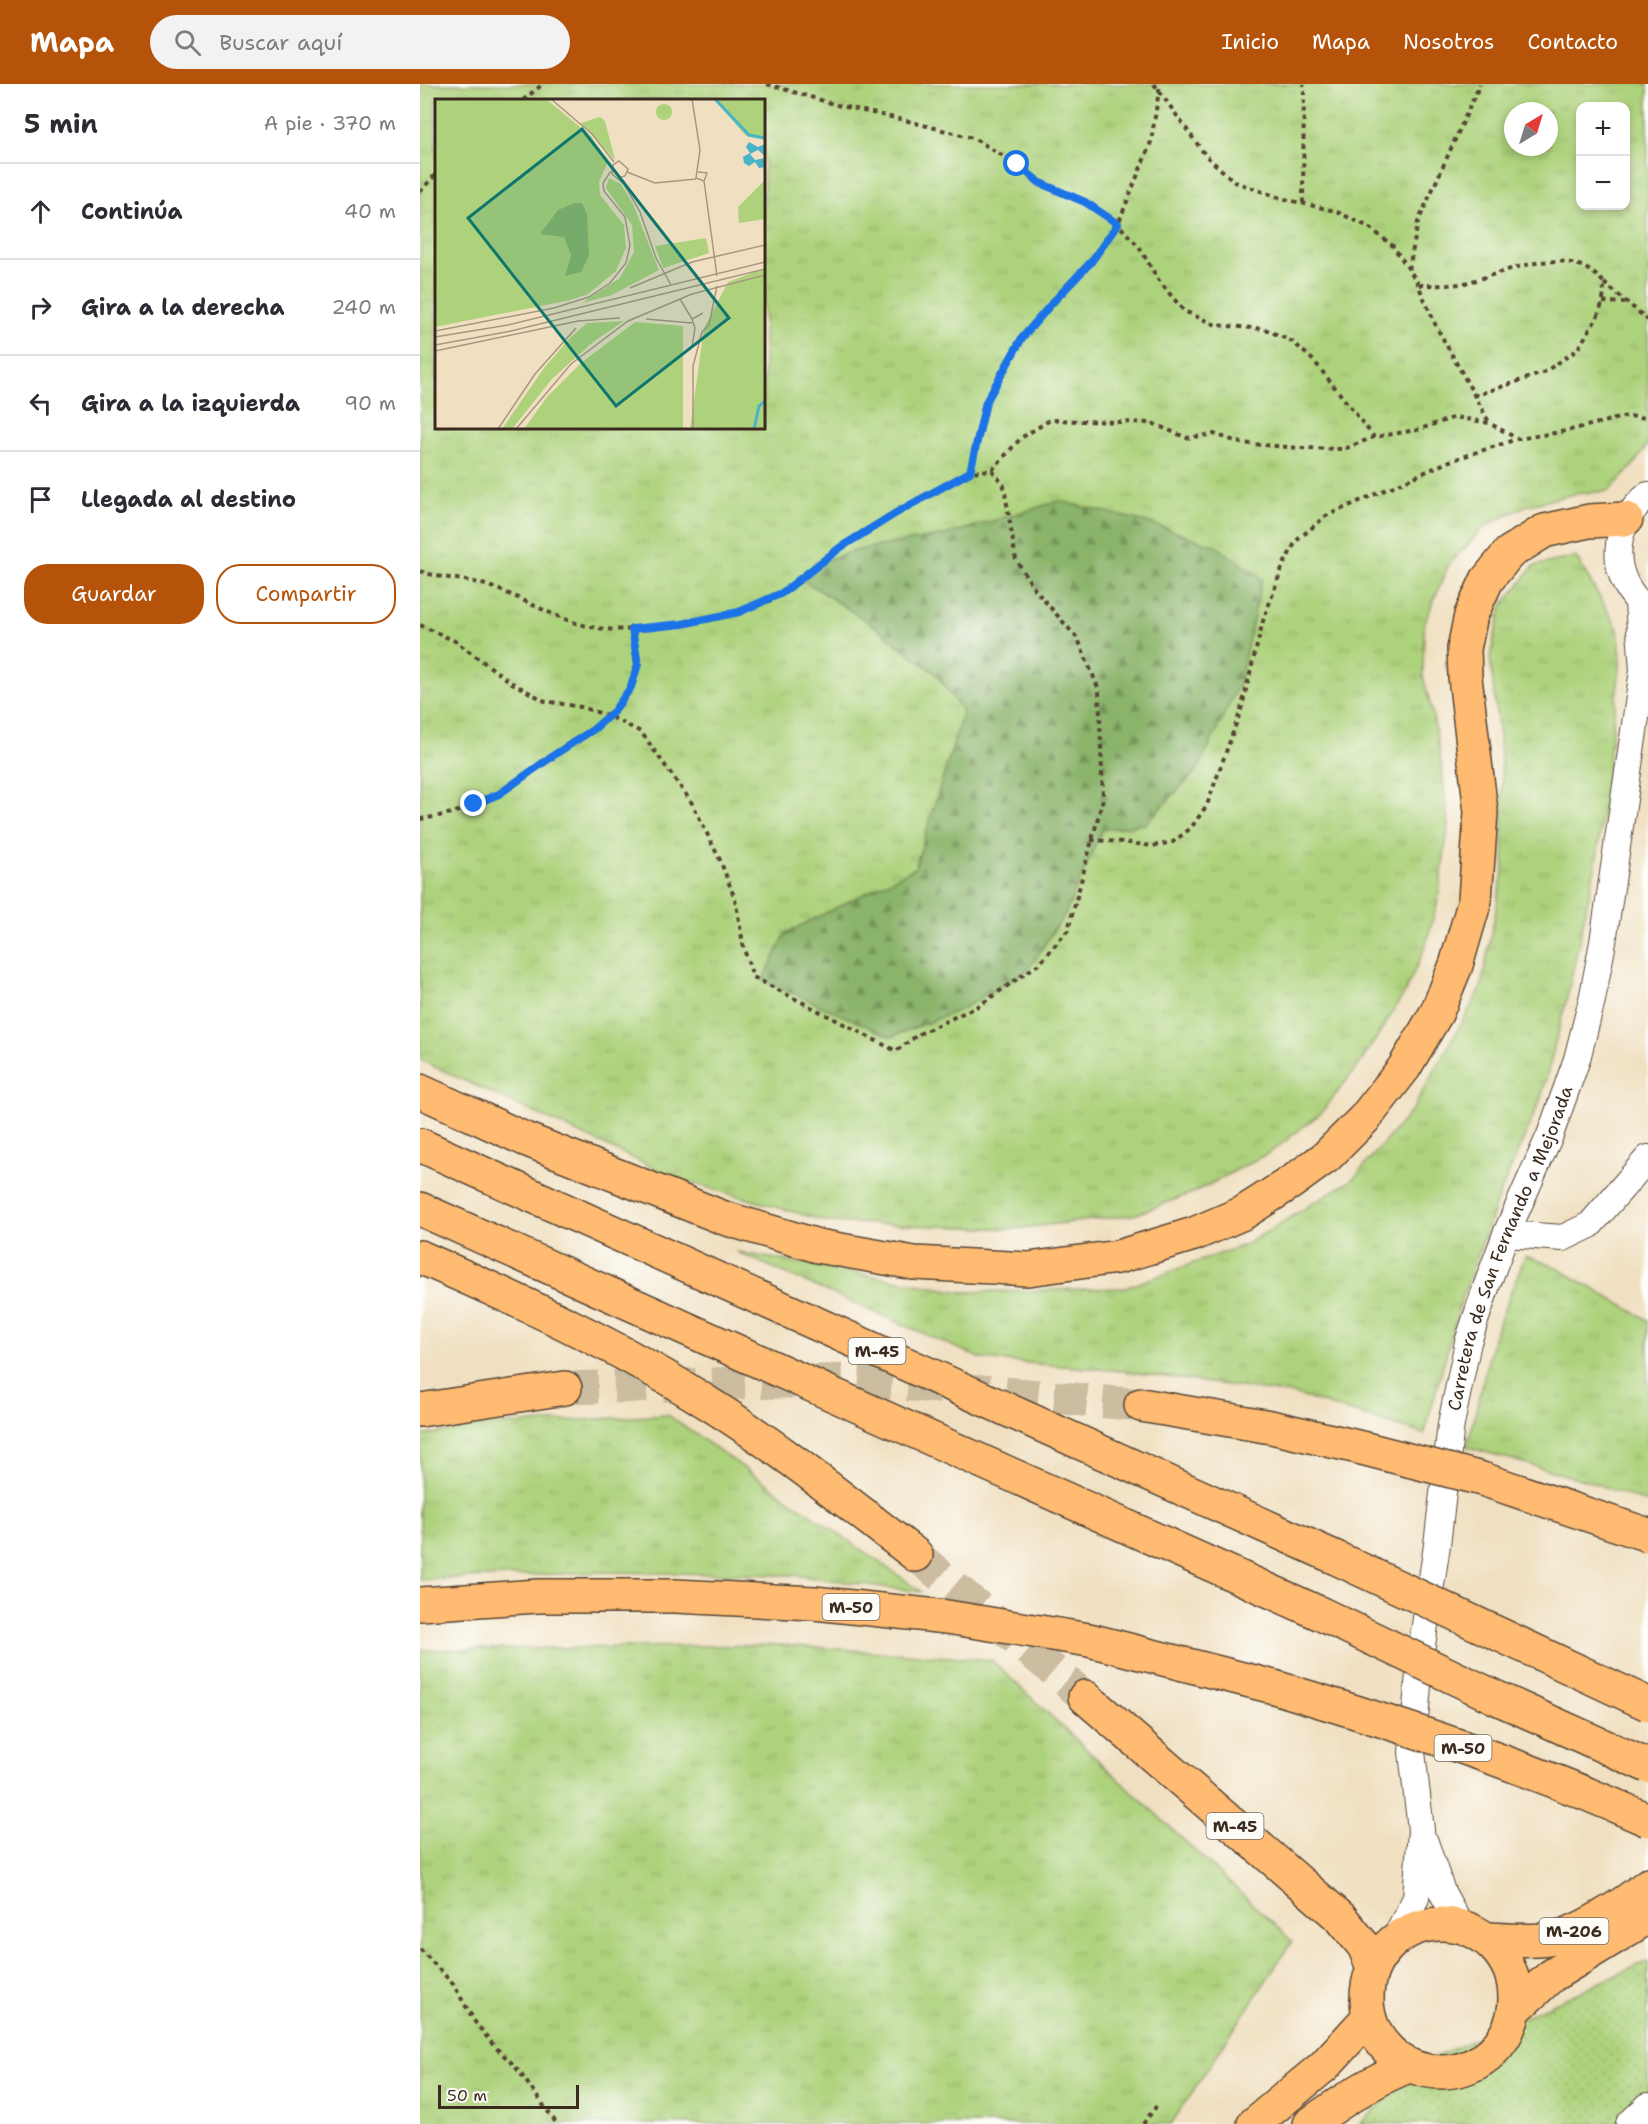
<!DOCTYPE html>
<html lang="es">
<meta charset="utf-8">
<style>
:root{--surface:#fff;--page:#f2f2f3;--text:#2b2b33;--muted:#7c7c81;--line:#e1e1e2;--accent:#b45309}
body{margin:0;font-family:"Shantell Sans",sans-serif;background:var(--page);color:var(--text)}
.controls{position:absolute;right:18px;top:18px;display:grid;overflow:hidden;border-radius:12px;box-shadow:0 3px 9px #0003}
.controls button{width:54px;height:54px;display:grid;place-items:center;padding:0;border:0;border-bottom:2px solid var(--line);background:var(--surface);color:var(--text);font:30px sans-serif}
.compass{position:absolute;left:1084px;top:18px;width:54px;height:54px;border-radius:50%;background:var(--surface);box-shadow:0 3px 9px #0003;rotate:38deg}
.scale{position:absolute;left:18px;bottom:15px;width:141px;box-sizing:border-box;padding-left:6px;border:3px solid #3b2a1e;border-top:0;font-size:16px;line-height:21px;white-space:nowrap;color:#3b2a1e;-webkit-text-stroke:4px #fdfcf7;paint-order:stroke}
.stop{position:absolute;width:18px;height:18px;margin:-14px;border:4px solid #1a73e8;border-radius:50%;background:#fff}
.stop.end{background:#1a73e8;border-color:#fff;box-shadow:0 2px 6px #0008}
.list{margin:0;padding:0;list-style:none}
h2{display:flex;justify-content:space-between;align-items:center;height:78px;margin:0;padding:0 24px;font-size:26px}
h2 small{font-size:20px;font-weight:400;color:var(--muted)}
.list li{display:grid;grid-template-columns:39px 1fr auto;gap:18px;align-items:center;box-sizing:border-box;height:96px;padding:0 24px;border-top:2px solid var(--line)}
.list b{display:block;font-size:22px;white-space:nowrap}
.list em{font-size:20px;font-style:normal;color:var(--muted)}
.actions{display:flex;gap:12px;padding:18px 24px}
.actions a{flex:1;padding:14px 0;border:2px solid var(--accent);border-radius:24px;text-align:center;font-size:21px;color:var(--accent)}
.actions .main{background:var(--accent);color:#fff}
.icon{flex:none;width:33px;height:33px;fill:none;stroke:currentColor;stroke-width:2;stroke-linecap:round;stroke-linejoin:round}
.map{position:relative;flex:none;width:1228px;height:2040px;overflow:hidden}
header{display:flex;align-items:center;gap:36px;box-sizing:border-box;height:84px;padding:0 30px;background:var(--accent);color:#fff}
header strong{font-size:28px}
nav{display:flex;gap:33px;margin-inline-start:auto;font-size:21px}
.search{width:420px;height:54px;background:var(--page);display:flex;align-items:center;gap:15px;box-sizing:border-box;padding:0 21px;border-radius:33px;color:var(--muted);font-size:22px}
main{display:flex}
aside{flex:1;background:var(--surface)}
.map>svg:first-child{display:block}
.grass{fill:url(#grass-tufts);stroke:#747e4c;stroke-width:1.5;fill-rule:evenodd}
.forest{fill:url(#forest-firs);stroke:#626f44;stroke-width:1.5}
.park{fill:url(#park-dots);stroke:#747e4c;stroke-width:1.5}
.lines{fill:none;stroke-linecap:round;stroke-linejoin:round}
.highway-tunnel{stroke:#ccbca0;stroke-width:33;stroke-dasharray:33 16;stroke-linecap:butt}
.minor-casing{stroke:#564536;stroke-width:28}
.major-casing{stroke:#564536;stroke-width:36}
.highway-casing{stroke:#564536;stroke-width:36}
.path{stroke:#564536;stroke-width:4;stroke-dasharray:4.5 4.5;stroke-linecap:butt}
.minor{stroke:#fff;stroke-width:26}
.major{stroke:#ffbb71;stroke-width:33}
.highway{stroke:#ffbb71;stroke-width:33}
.highway-bridge-casing{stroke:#564536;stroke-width:36;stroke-linecap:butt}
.highway-bridge{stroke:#ffbb71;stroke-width:33}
.route{stroke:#1a73e8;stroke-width:8}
.labels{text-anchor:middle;stroke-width:5;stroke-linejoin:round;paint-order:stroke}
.shield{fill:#fdfcf7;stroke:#75695f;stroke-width:1.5}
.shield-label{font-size:16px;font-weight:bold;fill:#3b2a1e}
.street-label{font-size:18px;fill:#3b2a1e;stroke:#fdfcf7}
.inset-river{fill:none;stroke:#49b3c7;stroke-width:3}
.inset-road{fill:none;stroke:#a89780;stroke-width:1.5}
.view{fill:#0f766e;fill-opacity:0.15;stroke:#0f766e;stroke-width:3}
.inset-edge{fill:none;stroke:#3b2a1e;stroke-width:3}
</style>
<header>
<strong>Mapa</strong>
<div class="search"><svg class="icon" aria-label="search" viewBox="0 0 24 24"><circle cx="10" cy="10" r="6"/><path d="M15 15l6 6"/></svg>Buscar aquí</div>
<nav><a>Inicio</a><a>Mapa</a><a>Nosotros</a><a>Contacto</a></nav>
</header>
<main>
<aside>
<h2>5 min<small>A pie · 370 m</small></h2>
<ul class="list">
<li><svg class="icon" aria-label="ahead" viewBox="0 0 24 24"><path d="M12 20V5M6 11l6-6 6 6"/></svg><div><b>Continúa</b></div><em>40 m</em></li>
<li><svg class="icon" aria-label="right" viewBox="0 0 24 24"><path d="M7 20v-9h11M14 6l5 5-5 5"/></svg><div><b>Gira a la derecha</b></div><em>240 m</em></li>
<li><svg class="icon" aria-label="left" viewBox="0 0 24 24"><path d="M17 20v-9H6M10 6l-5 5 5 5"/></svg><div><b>Gira a la izquierda</b></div><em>90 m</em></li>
<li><svg class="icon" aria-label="arrive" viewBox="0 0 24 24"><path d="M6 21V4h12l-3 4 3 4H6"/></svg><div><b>Llegada al destino</b></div></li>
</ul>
<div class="actions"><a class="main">Guardar</a><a>Compartir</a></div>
</aside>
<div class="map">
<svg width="1228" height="2040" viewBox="0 0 1228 2040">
<defs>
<pattern id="grass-tufts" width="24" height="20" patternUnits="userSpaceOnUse" patternTransform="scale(1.5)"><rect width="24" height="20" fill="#add27b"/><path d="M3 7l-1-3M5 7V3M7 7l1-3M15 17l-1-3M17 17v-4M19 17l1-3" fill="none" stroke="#96b46a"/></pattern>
<pattern id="forest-firs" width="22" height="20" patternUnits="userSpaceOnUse" patternTransform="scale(1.5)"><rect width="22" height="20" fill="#8ab46b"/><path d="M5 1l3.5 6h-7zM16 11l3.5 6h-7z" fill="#729357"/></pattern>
<pattern id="park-dots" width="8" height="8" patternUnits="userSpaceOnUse" patternTransform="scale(1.5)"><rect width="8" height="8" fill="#add27b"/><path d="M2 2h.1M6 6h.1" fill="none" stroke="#96b46a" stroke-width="1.8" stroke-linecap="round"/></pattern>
</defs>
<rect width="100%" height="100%" fill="#fdfcf7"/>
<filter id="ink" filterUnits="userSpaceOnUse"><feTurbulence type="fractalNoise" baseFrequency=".0167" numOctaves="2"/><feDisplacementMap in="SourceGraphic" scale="12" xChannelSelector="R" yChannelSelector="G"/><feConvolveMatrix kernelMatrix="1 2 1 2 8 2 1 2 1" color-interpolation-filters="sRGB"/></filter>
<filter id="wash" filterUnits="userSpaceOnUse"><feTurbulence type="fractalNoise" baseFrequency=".008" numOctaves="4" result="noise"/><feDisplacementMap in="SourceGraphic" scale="24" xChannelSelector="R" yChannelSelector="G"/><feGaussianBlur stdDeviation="1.35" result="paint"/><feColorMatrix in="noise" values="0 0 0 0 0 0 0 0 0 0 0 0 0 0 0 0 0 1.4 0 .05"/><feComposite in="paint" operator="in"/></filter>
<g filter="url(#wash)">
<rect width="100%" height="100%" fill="#f0e0c1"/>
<!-- grass -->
<g class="grass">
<path d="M 0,0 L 1228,0 L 1228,360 L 1212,383 L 1189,407 L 1154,410 L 1105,422 L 1065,442 L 1028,482 L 1004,540 L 1003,592 L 1013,632 L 1022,683 L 1028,743 L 1018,817 L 1005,864 L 984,910 L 941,978 L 901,1029 L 852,1067 L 775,1108 L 714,1131 L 592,1145 L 409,1138 L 258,1095 L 0,976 ZM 16,16 L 344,16 L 344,344 L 16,344 ZM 1160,22 L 1206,22 L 1206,122 L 1160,122 ZM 1093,27 L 1129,27 L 1129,63 L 1093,63 Z"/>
<path d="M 1156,473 L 1198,545 L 1201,574 L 1177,774 L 1147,914 L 1121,1014 L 1078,1114 L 1039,1224 L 1004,1350 L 873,1310 L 702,1287 L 562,1275 L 317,1168 L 541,1208 L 705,1204 L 827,1160 L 933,1095 L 993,1025 L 1061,904 L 1084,784 L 1081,669 L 1070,573 L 1082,522 L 1114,482 Z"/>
<path d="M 1105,1172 L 1130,1180 L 1228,1236 L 1228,1419 L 1174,1399 L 1047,1363 L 1074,1252 Z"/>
<path d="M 248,1331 L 502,1508 L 373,1491 L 183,1488 L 0,1496 L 0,1352 L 57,1342 Z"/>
<path d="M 361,1561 L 571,1576 L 872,1857 L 751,2040 L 0,2040 L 0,1566 Z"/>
</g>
<!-- forest -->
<path class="forest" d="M 639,417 L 727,438 L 796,462 L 842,495 L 819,600 L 778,685 L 725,740 L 682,746 L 645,830 L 608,886 L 542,925 L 471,953 L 343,896 L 366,849 L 495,784 L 543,628 L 517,591 L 450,539 L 383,496 L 395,479 L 442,465 L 525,451 Z"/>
<!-- park -->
<path class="park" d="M 1228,1877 L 1228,2040 L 940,2040 L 1004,1978 Z"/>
</g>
<g filter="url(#ink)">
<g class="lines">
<!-- highway-tunnel -->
<g class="highway-tunnel">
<path d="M 145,1304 L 436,1296 L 721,1321"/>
<path d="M 496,1471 L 665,1613"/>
</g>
<!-- minor casing -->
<g class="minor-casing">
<g id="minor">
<path d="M 1228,411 C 1189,442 1188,496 1228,526"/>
<path d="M 1218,519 L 1223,586"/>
<path d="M 1086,1150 L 1143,1154 L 1170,1141 L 1228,1074"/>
<path d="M 1005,1758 L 1022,1808 L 1040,1841"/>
<path id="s1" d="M 976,1852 L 996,1814 L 1001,1746 L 992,1668 L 1001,1568 L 1017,1461 L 1031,1340 L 1048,1258 L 1068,1198 L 1086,1150 L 1130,1051 L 1157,975 L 1172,916 L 1183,858 L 1223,586 L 1228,572"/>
<path d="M 1209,2040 L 1228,2022"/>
</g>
</g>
<!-- major casing -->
<g class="major-casing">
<g id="major">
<circle cx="1021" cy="1914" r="74"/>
<path d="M 1068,1855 C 1088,1856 1109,1858 1129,1855 C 1160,1850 1204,1820 1228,1801"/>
<path d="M 1095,1925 L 1131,1892 L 1228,1833"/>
<path d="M 834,2040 L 904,1982 L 948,1934"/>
<path d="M 890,2040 C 920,2018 954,1995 989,1982"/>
</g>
</g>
<!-- highway casing -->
<g class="highway-casing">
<g id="highway">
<path d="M 0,1007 L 105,1055 L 304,1134 L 398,1162 L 494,1179 L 608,1185 L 698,1173 L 774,1150 L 823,1129 L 873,1097 L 906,1073 L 944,1035 L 984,984 L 1017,928 L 1036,881 L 1055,816 L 1061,728 L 1045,593 L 1044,565 L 1051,531 L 1067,496 L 1089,469 L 1124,447 L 1169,437 L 1206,435"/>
<path d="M 0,1061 L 914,1473"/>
<path d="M 0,1125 L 899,1529"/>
<path d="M 0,1173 C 100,1217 200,1262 291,1321 C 363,1366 429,1420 496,1471"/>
<path d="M 721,1321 L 851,1343 L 942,1364"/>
<path d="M 0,1326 L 145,1304"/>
<path d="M 0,1520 L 118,1512 L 255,1512 L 394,1519 L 527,1533 L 669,1556 L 854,1603"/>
<path d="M 665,1613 L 921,1834 L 944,1862 L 952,1881"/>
</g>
</g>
<!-- path -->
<g class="path">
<path d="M 347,0 L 417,21 L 488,37 L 553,54 L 597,80 L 620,99 L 665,118 L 698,140 L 719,163 L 739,197 L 764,227 L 796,241 L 845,245 L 873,258 L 894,277 L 954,353"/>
<path d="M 734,0 L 786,72 L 815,98 L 860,114 L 915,127 L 949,143 L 973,162 L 996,196 L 1016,242 L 1069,338"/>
<path d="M 103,16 L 123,0"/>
<path d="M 0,108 L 16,90"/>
<path d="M 883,119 L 884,0"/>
<path d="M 989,185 L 998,138 L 1060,0"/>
<path d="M 1184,199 L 1228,236"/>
<path d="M 999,201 C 1013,201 1031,202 1045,199 C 1089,188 1147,156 1184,199 L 1183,217 L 1177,234 L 1157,266 L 1123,289 L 1054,312"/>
<path d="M 1183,218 L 1208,219"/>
<path d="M 572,386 L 601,354 L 630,336 L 732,339 L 767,354 L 794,350 L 821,359 L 879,364 L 924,365 L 954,353 L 997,346 L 1035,333 L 1069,339 L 1098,355 L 1146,347 L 1207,332 L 1228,334"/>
<path d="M 0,487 C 20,495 42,494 62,500 C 101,511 137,538 177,544 C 223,551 323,534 363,509 C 384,495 402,475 424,461 C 464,435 507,411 550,388 L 566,318 L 602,254 L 633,218 L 671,179 L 698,140 L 731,58 L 740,0"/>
<path d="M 0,541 L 35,557 L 92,599 L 125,617 L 161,623 L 189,632 L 221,648 L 272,719 L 300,776 L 315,815 L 324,865 L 333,893 L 476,967 L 499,950 L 560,921 L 620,879 L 648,846 L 683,715 L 679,606 L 658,555 L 616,507 L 596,476 L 584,402 L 572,386 L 550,388"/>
<path d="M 0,735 C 26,732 56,723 79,710 C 97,700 114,685 132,672 C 160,652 193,637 211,603 C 220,584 215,565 212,545"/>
<path d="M 671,756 L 703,758 L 732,762 L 753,758 L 771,744 L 787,721 L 821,626 L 843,537 L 862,484 L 876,457 L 906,432 L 1030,377 L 1097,355"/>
<path d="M 0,1865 L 33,1900 L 55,1938 L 74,1962 L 95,1982 L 137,2040"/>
<path d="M 723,2040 L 738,2020"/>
</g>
<!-- minor -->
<use href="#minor" class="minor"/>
<!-- major -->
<use href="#major" class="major"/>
<!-- highway -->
<use href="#highway" class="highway"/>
<!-- highway-bridge casing -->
<g class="highway-bridge-casing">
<g id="highway-bridge">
<path d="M 942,1364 L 1062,1395 L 1228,1451"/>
<path d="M 914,1473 L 1228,1620"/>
<path d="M 899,1529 L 1077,1614 L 1228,1682"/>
<path d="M 854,1603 C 981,1641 1107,1682 1228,1736"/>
</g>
</g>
<!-- highway-bridge -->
<use href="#highway-bridge" class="highway-bridge"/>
</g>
</g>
<g class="lines" filter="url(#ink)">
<!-- route -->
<path class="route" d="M 54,720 L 79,710 L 137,669 L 174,645 L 194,627 L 211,603 L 218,580 L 212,545 L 262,540 L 319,528 L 362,509 L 421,463 L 481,426 L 550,388 L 566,318 L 602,254 L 633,218 L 671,178 L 698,140 L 665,118 L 620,99 L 597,80"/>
</g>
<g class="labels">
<!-- shield labels -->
<g class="shield">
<rect x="428.5" y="1254" width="57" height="26" rx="4.5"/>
<rect x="402.5" y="1510" width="57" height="26" rx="4.5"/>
<rect x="1014.5" y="1651" width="57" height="26" rx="4.5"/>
<rect x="786.5" y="1729" width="57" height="26" rx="4.5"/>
<rect x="1119.5" y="1834" width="69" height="26" rx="4.5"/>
</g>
<g class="shield-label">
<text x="457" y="1273">M-45</text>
<text x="431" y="1529">M-50</text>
<text x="1043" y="1670">M-50</text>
<text x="815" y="1748">M-45</text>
<text x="1154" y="1853">M-206</text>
</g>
<!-- street labels -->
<g class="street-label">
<text dy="6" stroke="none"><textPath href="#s1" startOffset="706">Carretera de San Fernando a Mejorada</textPath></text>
</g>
</g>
<!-- overview -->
<g transform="translate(15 15)">
<rect width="330" height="330" fill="#f0e0c1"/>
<path d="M 0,0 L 111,0 L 156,37 L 173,63 L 164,83 L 165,96 L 189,126 L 191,149 L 181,172 L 153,195 L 136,201 L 0,228 ZM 174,79 L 186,85 L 198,105 L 224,171 L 177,196 L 147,204 L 185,179 L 199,153 L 197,126 L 171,89 ZM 271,139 L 274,154 L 228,169 L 220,147 ZM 189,222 L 158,243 L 117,280 L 77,330 L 67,330 L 109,269 L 135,239 L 152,224 ZM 200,223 L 248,227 L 248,330 L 89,330 L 112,298 L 146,264 Z" fill="#add27b"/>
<path d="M 140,104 L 147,104 L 152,115 L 154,157 L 146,173 L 130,177 L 136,156 L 129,138 L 105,135 L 123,111 Z" fill="#8ab46b"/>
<path d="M 330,81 L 330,120 L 304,124 L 303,108 Z" fill="#add27b"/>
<path d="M 279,0 L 330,0 L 330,41 L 311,37 ZM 165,18 L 170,22 L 180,61 L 146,24 ZM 330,169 L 330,330 L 255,330 L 269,229 L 293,183 Z" fill="#add27b"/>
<path d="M221 13a8 8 0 1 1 16 0a8 8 0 1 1-16 0Z" fill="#add27b"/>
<path d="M 314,43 L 323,48 L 330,45 L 330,57 L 323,51 L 315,55 L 320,61 L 330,59 L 330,68 L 324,69 L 320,63 L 314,67 L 309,64 L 308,58 L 315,54 L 311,48 Z" fill="#49b3c7"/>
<path class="inset-river" d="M 280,0 L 314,36 L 330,39M 319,330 L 324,307 L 330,302"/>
<path class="inset-road" d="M 116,0 L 157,35 L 179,63M 257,0 L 265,51 L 261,79 L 269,82 L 272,74 L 263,73M 192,73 L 220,84 L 261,80M 183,79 L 190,77 L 193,70 L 184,62 L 178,66 L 177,75 L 189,85 L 205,113 L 221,159 L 236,186M 269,82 L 282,177M 195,189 L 257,163 L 330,146M 245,200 L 257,220M 211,220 L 257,224M 0,232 L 119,209 L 154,198 L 175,184 L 191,164 L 195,146 L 190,118 L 169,92 L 168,84 L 176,72M 0,238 L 73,226 L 330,163M 0,246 L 76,232 L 330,170M 257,248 L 260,229 L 257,220 L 268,214M 0,252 L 143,222 L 185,219M 63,330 L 100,275 L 141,229M 81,330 L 136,265 L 193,222 L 257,195 L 330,176M 258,330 L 258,267 L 267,233 L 274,226 L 282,187"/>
<path class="view" d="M 147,30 L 294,219 L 181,307 L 33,119 Z"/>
<rect width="330" height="330" class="inset-edge"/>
</g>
</svg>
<div class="controls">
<button>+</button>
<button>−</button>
</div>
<svg class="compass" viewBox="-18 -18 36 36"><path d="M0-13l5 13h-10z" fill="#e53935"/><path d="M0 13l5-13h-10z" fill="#7c7c81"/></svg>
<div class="scale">50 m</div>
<div class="stop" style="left:597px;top:80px"></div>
<div class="stop end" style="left:54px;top:720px"></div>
</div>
</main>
